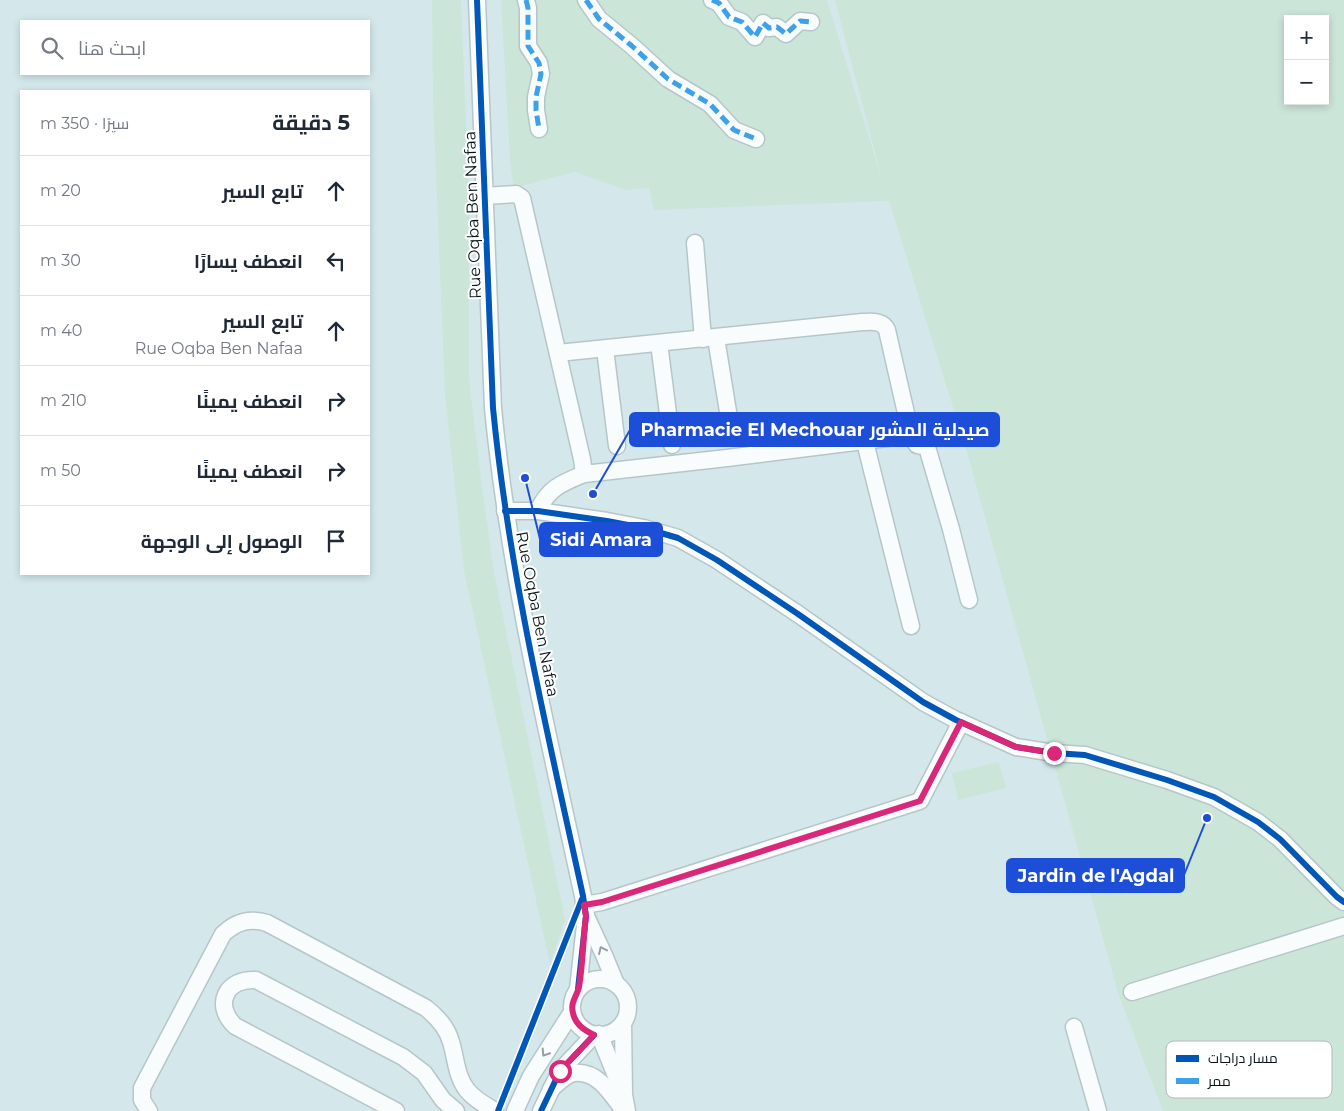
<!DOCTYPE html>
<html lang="ar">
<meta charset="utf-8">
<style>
:root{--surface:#fff;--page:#f2f2f3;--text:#1f2937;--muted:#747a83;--line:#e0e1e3}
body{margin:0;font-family:Montserrat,Cairo,sans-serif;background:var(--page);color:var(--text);direction:rtl}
.controls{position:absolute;right:15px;top:15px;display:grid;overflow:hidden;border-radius:0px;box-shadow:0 2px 8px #0003}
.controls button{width:45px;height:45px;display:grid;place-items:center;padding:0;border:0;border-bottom:1px solid var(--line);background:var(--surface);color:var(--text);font:25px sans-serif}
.stop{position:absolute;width:15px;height:15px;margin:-11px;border:4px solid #db2777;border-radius:50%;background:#fff}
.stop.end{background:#db2777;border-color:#fff;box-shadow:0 1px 5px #0008}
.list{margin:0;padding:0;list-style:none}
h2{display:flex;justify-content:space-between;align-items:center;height:65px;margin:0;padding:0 20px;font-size:21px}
h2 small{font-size:16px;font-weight:400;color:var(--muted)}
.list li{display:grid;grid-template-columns:32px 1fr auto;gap:15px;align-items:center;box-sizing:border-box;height:70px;padding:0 20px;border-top:1px solid var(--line)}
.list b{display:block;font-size:19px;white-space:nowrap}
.list p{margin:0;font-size:16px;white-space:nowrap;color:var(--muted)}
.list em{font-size:16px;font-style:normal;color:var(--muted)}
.icon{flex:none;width:28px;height:28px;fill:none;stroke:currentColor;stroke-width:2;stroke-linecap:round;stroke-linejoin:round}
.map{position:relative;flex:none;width:1344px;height:1111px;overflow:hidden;direction:ltr}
.search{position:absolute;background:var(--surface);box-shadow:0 2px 8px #0003;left:20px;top:20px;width:350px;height:55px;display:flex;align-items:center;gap:12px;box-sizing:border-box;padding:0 18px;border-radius:0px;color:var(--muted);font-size:19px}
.panel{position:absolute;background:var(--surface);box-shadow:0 2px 8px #0003;left:20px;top:90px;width:350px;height:485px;border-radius:0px;direction:rtl}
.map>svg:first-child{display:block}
.green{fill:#cbe5d9;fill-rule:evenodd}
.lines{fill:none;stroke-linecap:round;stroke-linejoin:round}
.minor-casing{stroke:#b6c6c8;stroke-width:19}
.minor{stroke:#f9fcfc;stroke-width:16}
.quiet{stroke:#3ca1ea;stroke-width:5;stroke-dasharray:10 5;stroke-linecap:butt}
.cycleway-casing{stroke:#fff;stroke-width:9}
.cycleway{stroke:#0057b8;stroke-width:6}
.oneway{stroke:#979e9f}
.route{stroke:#db2777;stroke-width:6}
.labels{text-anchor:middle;stroke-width:4;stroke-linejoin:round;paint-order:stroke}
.street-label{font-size:16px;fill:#051214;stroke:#fff}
.key{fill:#fff;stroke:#b4b8b8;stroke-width:1}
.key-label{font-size:14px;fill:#051214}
.leader{fill:none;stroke:#1d4ed8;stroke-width:2}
.callout-dot{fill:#1d4ed8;stroke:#fff;stroke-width:2}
.callout{fill:#1d4ed8;stroke:#1d4ed8;stroke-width:2}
.callout-label{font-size:18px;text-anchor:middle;font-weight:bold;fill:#fff}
</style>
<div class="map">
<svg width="1344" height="1111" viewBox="0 0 1344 1111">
<rect width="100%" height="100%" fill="#d4e8ec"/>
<!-- green -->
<g class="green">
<path d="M 432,0 L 461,0 L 469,197 L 469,378 L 481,479 L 494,572 L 565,920 L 550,964 L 464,571 L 445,395 L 433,99 Z"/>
<path d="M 501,0 L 827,0 L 883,183 L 835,0 L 1344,0 L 1344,1111 L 1163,1111 L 1119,996 L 966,449 L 889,201 L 654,210 L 649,188 L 626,190 L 575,172 L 514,188 L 510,161 ZM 1288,19 L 1325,19 L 1325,101 L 1288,101 Z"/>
<path d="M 999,762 L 1006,788 L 958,800 L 952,773 Z"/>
</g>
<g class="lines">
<!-- minor casing -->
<g class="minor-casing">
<g id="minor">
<path d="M 477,0 L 493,408 C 509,573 548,735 583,896 L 586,916 L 578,989"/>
<path d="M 526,0 L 528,8 L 528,46 L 539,63 L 541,74 L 536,97 L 536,110 L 539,129"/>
<path d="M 586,0 L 599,19 L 632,46 L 668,79 L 710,104 L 734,130 L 756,139"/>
<path d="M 712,0 L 719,3 L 729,17 L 742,22 L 755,37 L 763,23 L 769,28 L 777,27 L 786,34 L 800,21 L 811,22"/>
<path d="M 485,196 L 516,194 L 522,198 L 582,459 L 584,474 C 562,483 548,488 538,511"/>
<path d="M 695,243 L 703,339"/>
<path d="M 716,338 L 731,430"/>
<path d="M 659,343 L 672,445"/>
<path d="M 605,349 L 617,446"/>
<path d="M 558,353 L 862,322 C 871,322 883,320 887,330 L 911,435 L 917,445 L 927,447 L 951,529 L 969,600"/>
<path d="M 865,442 L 911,626"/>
<path d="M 584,474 L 727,458 L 911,435"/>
<path d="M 505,511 L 538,511 L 607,521 L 644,528 L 678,538 L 717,560 L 798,614 L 923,702 L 956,720 L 1016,747 L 1054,753 L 1085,755 L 1167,780 L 1214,797 L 1258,822 L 1280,839 L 1337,897 L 1344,902"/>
<path d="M 584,905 L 602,902 L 920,801 L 961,722"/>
<path d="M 586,916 L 604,955 L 616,984"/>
<circle cx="600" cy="1007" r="28"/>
<path d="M 1132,992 L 1344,926"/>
<path d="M 623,1023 L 624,1095 L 627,1111"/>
<path d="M 1074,1027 L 1098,1111"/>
<path d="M 599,1034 L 620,1086"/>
<path d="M 551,1089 C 558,1083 565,1075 574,1073 C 598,1070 612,1095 624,1111"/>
<path d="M 149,1111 L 142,1100 L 142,1088 L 223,934 C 237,921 250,918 267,923 L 426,1008 C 437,1017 447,1027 451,1042 C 456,1058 456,1076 467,1090 C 474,1099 485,1105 495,1111"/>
<path d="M 396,1111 L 235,1026 C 213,1005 226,978 256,980 L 403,1057 L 424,1073 L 443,1100 L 456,1111"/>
<path d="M 515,1111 L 531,1076 L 572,1012"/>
<path d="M 541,1111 L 560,1071 L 594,1035"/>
</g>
</g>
<!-- minor -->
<use href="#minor" class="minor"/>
<!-- quiet -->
<g class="quiet">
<path d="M 526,0 L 528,8 L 528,46 L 539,63 L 541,74 L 536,97 L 536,110 L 539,129"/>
<path d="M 586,0 L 599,19 L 632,46 L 668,79 L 710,104 L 734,130 L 756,139"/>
<path d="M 712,0 L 719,3 L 729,17 L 742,22 L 755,37 L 763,23 L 769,28 L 777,27 L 786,34 L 800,21 L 811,22"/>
</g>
<!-- cycleway casing -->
<g class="cycleway-casing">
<g id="cycleway">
<path d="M 477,0 L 493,408 C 509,573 548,735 583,896 L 586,916 L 578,989"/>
<path d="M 505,511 L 538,511 L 607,521 L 644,528 L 678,538 L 717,560 L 798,614 L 923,702 L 956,720 L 1016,747 L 1054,753 L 1085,755 L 1167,780 L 1214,797 L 1258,822 L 1280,839 L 1337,897 L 1344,902"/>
<path d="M 498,1111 L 582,899"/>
<path d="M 541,1111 L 560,1071 L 594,1035"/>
</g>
</g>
<!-- cycleway -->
<use href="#cycleway" class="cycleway"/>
</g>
<!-- one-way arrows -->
<defs><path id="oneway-chevron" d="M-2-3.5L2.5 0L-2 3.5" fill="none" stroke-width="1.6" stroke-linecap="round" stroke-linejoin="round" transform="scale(1.25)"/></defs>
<g class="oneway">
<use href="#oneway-chevron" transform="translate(602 950) rotate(-115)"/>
<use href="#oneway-chevron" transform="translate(545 1053) rotate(123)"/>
</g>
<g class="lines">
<!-- route -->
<path class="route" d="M 560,1071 L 594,1035 C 584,1030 575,1024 573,1013 C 570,1002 577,996 579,987 C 583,964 583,939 586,916 L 584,905 L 602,902 L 920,801 L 961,722 L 1016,747 L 1054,753"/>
</g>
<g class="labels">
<!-- street labels -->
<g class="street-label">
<text transform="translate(472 215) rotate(-92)" y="6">Rue Oqba Ben Nafaa</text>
<text transform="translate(538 614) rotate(79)" y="6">Rue Oqba Ben Nafaa</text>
</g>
</g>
<!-- legend -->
<rect x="1166" y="1041" width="166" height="57" rx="8" class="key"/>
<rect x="1176" y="1055" width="23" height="7" fill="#0057b8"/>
<rect x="1176" y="1078" width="23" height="6" fill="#3ca1ea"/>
<g class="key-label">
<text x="1208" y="1063">مسار دراجات</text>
<text x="1208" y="1086">ممر</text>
</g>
<!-- callouts -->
<path class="leader" d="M593 494L630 430M525 478L540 539M1207 818L1184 875"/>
<g class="callout-dot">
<circle cx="593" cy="494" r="5"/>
<circle cx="525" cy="478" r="5"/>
<circle cx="1207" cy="818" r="5"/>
</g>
<g class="callout">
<rect x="630" y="413" width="369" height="33" rx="5"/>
<rect x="540" y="523" width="122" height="33" rx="5"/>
<rect x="1007" y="859" width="177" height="33" rx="5"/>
</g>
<g class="callout-label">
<text x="815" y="436">Pharmacie El Mechouar صيدلية المشور</text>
<text x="601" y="546">Sidi Amara</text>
<text x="1096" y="882">Jardin de l'Agdal</text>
</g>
</svg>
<div class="controls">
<button>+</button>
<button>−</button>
</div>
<div class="stop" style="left:560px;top:1071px"></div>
<div class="stop end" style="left:1054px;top:753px"></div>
<div class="search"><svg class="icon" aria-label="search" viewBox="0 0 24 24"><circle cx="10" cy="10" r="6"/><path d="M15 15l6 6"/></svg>ابحث هنا</div>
<section class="panel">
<h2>5 دقيقة<small>سيرًا · 350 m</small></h2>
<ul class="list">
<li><svg class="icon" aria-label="ahead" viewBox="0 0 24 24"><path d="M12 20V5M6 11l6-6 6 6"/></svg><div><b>تابع السير</b></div><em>20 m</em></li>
<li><svg class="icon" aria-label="left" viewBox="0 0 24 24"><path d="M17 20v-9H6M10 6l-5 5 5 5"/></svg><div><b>انعطف يسارًا</b></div><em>30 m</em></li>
<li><svg class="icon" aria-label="ahead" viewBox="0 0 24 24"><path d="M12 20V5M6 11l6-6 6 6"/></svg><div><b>تابع السير</b><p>Rue Oqba Ben Nafaa</p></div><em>40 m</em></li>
<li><svg class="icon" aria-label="right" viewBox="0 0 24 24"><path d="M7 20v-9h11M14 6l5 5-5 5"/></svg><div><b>انعطف يمينًا</b></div><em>210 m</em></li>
<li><svg class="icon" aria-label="right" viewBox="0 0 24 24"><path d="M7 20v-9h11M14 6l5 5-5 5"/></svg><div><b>انعطف يمينًا</b></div><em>50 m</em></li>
<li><svg class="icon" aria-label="arrive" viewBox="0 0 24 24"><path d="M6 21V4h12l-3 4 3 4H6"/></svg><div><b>الوصول إلى الوجهة</b></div></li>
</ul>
</section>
</div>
